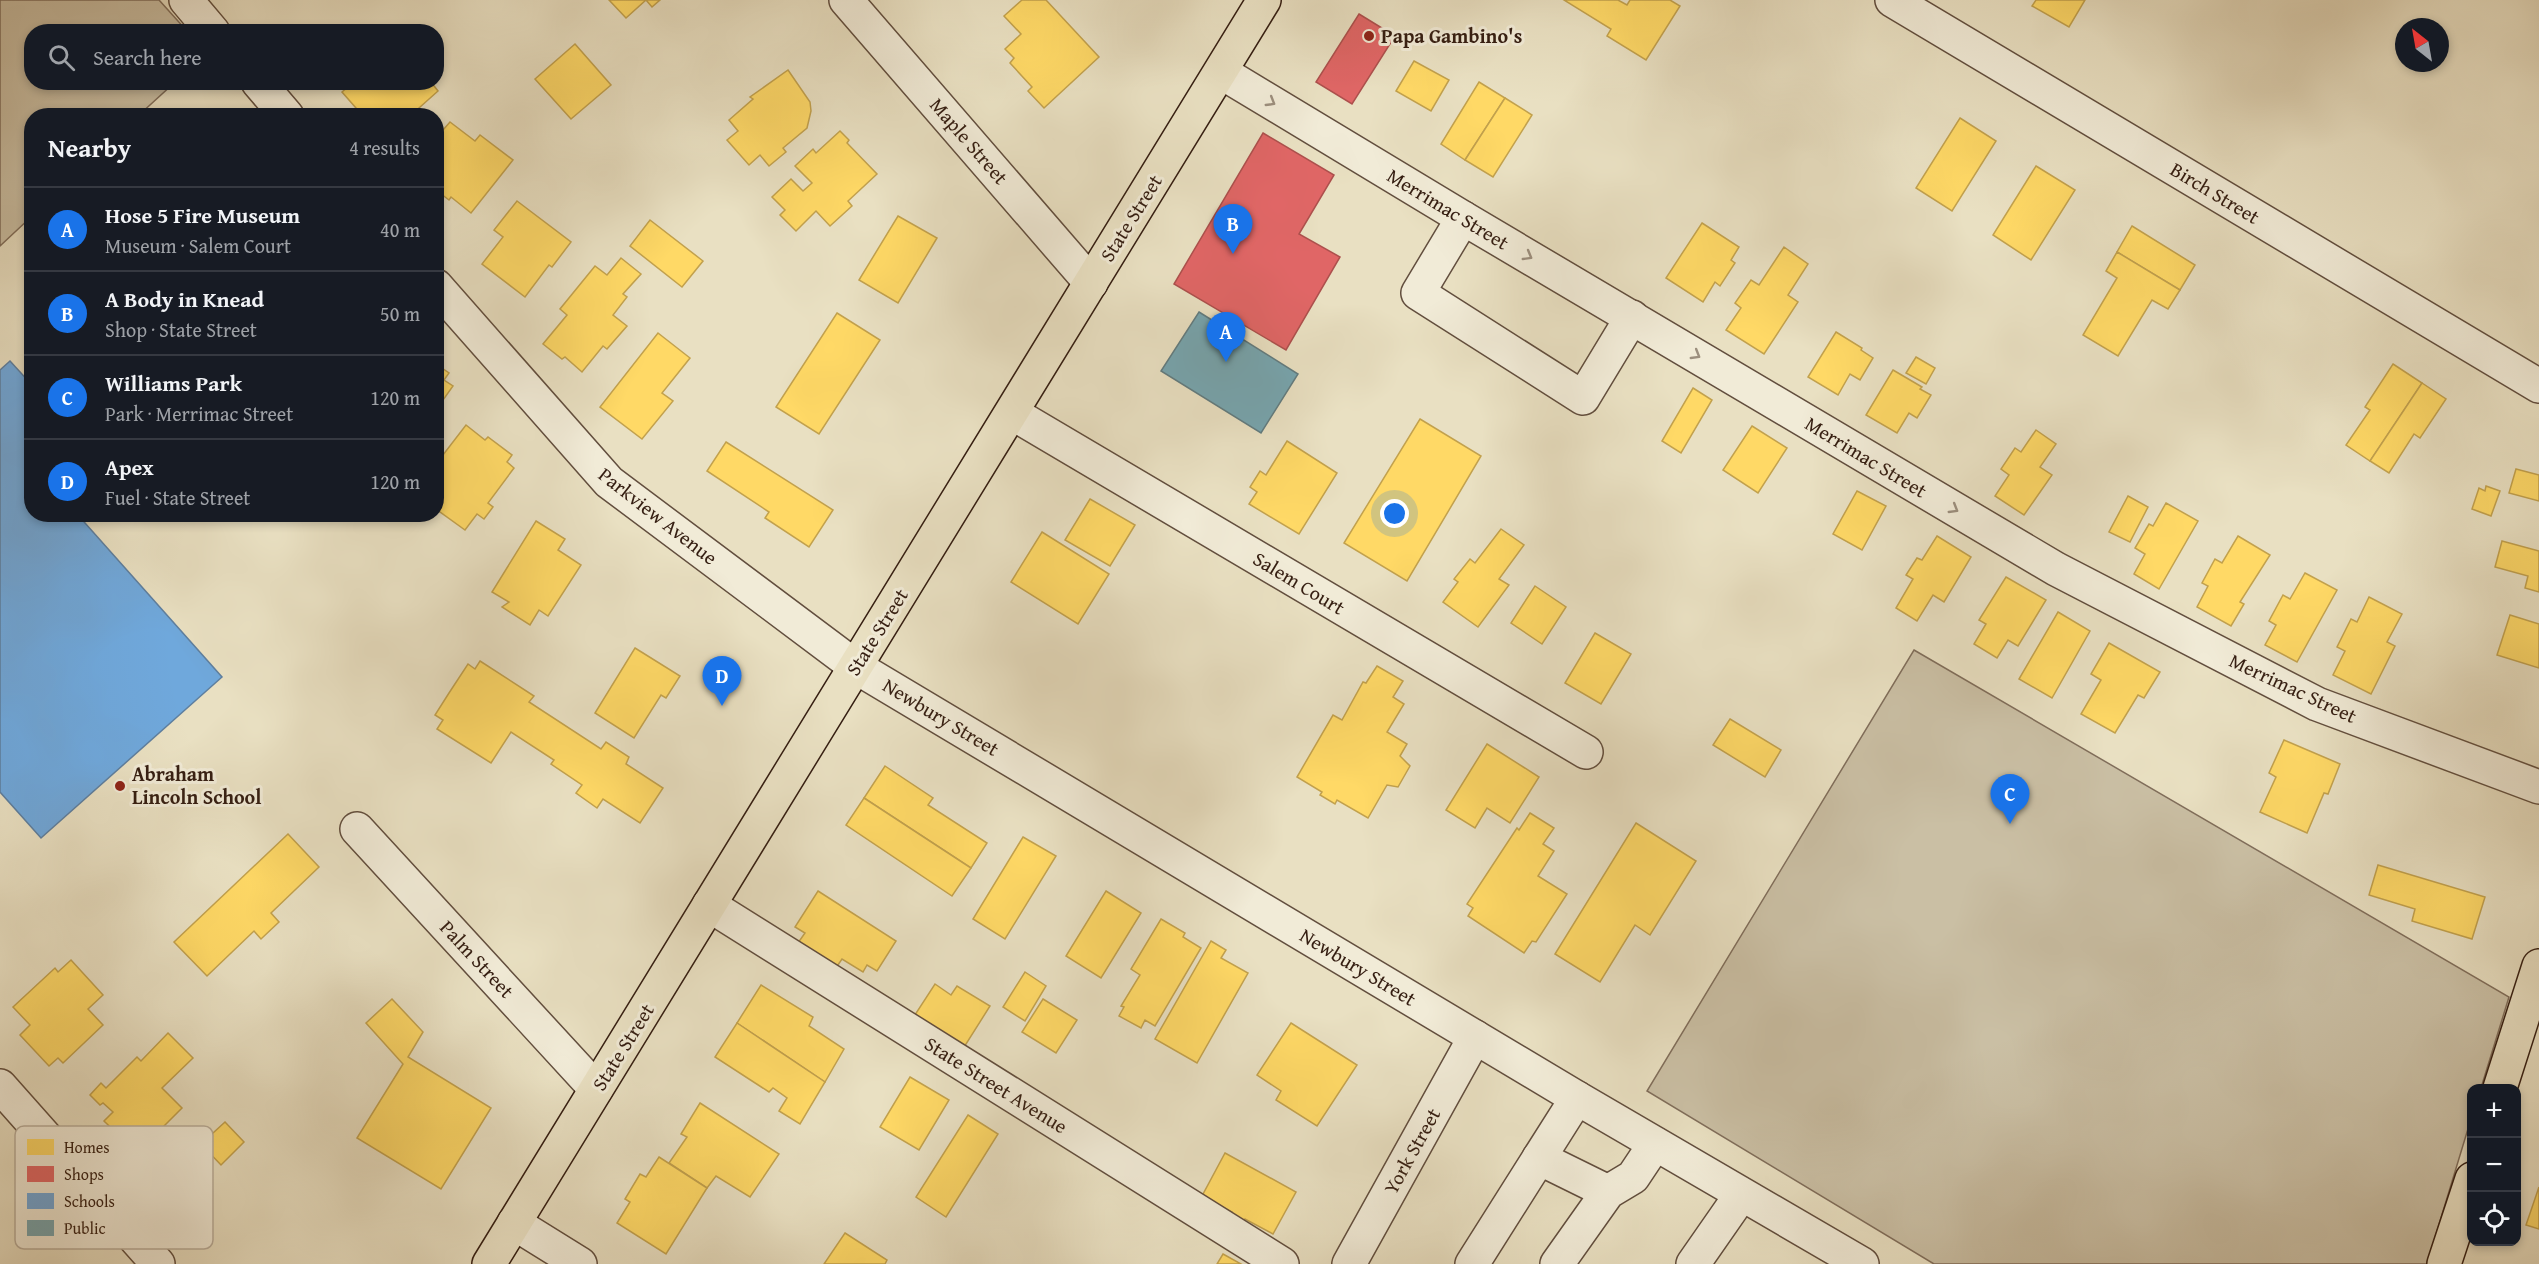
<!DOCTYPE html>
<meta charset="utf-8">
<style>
:root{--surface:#171b24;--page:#242831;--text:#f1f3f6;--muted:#9ea1a6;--line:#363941;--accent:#1a73e8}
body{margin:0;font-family:"Gentium Book Plus",serif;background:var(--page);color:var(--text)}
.controls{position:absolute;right:18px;bottom:18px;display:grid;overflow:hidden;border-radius:12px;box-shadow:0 3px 9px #0003}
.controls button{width:54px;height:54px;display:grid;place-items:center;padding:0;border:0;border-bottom:2px solid var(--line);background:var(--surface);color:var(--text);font:30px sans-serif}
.compass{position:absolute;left:2395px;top:18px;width:54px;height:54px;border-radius:50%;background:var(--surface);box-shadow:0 3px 9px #0003;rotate:329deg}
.you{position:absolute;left:1395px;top:514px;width:21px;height:21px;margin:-15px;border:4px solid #fff;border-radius:50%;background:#1a73e8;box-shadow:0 0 0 9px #1a73e833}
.badge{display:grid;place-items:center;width:39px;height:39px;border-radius:50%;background:var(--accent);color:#fff;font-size:20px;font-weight:700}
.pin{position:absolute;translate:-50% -50px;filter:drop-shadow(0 2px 3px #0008)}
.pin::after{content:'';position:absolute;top:32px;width:21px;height:18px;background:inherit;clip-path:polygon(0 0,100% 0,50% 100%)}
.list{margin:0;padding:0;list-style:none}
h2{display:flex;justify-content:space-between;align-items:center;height:78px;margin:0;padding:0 24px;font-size:26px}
h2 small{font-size:20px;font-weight:400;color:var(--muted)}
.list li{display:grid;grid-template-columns:39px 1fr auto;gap:18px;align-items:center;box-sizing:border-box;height:84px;padding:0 24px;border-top:2px solid var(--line)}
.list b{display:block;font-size:22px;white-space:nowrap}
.list p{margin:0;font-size:20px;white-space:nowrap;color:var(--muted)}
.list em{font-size:20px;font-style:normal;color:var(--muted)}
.icon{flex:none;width:33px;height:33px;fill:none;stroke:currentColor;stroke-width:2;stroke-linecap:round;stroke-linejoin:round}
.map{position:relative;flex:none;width:2539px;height:1264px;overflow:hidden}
.search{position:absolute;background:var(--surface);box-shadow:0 3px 9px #0003;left:24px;top:24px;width:420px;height:66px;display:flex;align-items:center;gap:15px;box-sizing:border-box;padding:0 21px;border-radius:24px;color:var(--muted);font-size:22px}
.panel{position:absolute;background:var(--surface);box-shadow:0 3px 9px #0003;left:24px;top:108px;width:420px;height:414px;border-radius:24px}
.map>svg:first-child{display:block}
.green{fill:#cabfa4;stroke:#806e5b;stroke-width:1.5}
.homes{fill:#ffd966;stroke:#c2a14d;stroke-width:1.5}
.shops{fill:#e06666;stroke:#ad504d;stroke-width:1.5}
.schools{fill:#6fa8dc;stroke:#5e7f9f;stroke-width:1.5}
.public{fill:#76a5af;stroke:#627c80;stroke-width:1.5}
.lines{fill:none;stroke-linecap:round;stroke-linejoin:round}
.minor-casing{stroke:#624e3e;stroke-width:36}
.major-casing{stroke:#351e12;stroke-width:36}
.minor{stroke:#f1ebd7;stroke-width:33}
.major{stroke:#e9e0c2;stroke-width:33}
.oneway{stroke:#9c8f7e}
.poi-dot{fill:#8f2418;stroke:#f1ebd7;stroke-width:2}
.labels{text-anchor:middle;stroke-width:6;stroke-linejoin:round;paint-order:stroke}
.poi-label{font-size:20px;font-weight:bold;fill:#351e12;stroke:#f1ebd7;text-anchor:start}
.street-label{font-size:20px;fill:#351e12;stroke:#f1ebd7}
.key{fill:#f1ebd7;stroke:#b9ae9c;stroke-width:1.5}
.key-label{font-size:16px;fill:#351e12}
</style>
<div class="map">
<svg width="2539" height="1264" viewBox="0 0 2539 1264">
<rect width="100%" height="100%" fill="#e9e0c2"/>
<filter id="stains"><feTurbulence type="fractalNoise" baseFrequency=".00333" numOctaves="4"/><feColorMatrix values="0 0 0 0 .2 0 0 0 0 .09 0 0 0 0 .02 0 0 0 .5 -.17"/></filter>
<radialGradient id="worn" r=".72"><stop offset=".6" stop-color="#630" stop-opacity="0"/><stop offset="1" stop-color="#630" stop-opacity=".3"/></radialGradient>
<!-- green -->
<g class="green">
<path d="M 0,0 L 159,0 L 187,31 L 32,32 L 32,82 L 174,83 L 139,115 L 32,116 L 31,217 L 0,246 Z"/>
<path d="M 1914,650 L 2509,997 L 2481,1088 L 2472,1088 L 2471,1119 L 2427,1264 L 1934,1264 L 1647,1091 Z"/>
</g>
<!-- homes -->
<g class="homes">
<path d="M 609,0 L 660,0 L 652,7 L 646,0 L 626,18 Z"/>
<path d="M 1022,0 L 1046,0 L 1099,57 L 1044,108 L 1028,91 L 1032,87 L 1010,63 L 1014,58 L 1005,49 L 1021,34 L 1004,16 Z"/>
<path d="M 1564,0 L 1618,0 L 1627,5 L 1630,0 L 1670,0 L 1680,6 L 1646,60 L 1607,36 L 1611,29 Z"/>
<path d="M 2036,0 L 2085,0 L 2069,27 L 2032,6 Z"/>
<path d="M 575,44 L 611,85 L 571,119 L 535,79 Z"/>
<path d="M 1414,61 L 1449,80 L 1431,111 L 1396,91 Z"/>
<path d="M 788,70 L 810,102 L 811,111 L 807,128 L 783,148 L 786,152 L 769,166 L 760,155 L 749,165 L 727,140 L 738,131 L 729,120 L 753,99 L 750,97 Z"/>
<path d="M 431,82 L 438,91 L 410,116 L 363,116 L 342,92 L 349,86 L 348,82 Z"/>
<path d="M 1479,82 L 1505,98 L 1465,160 L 1441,144 Z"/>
<path d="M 1505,98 L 1532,115 L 1493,177 L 1465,160 Z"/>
<path d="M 1960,118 L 1996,141 L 1952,211 L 1916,188 Z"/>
<path d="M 450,122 L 475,141 L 480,135 L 513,160 L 471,213 L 451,197 L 449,200 L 436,190 L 436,138 Z"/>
<path d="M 840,131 L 849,140 L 847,143 L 877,174 L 848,201 L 852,206 L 830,226 L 816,211 L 796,231 L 780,215 L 785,210 L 772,197 L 791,179 L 803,191 L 812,183 L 795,166 L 813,149 L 816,153 Z"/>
<path d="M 2036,166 L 2075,190 L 2031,260 L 1993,235 Z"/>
<path d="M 517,201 L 571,242 L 552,267 L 549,265 L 525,297 L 482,264 L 503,237 L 494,230 Z"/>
<path d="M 898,216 L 937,238 L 898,303 L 859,280 Z"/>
<path d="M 650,220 L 703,261 L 682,287 L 630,246 Z"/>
<path d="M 1702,223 L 1739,247 L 1731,260 L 1735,263 L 1720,286 L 1715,282 L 1703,302 L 1666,278 Z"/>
<path d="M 2132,226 L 2195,265 L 2180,290 L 2117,252 Z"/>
<path d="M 1784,247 L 1808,264 L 1788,295 L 1798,302 L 1764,354 L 1726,330 L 1741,308 L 1735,303 L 1751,280 L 1759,285 Z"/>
<path d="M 2117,252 L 2180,290 L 2168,309 L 2152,300 L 2118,356 L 2083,335 L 2117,278 L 2106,271 Z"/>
<path d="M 621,258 L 641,274 L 623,294 L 627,297 L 613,315 L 627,326 L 607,349 L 603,346 L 582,372 L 565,357 L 562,359 L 543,344 L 567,315 L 560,309 L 595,266 L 607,275 Z"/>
<path d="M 837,313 L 880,340 L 819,434 L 776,407 Z"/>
<path d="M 1836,332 L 1862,348 L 1861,350 L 1873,358 L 1860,380 L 1850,374 L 1838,395 L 1808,377 Z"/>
<path d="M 658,333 L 690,358 L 662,393 L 673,401 L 642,439 L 600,407 Z"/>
<path d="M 1916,357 L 1935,368 L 1926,384 L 1906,373 Z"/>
<path d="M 436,364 L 449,373 L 444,380 L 453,386 L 436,410 Z"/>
<path d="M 2393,364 L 2422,383 L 2370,461 L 2346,445 L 2370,410 L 2365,407 Z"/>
<path d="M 1893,370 L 1922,387 L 1920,389 L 1931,395 L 1917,418 L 1909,413 L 1897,433 L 1866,415 Z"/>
<path d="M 2422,383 L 2446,399 L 2420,438 L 2414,434 L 2389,473 L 2370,461 Z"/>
<path d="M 1693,388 L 1712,400 L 1681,453 L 1662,441 Z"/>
<path d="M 1420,419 L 1481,456 L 1407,581 L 1344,543 Z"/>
<path d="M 466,425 L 485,440 L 488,437 L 512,455 L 507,462 L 514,468 L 488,503 L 493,507 L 484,519 L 477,514 L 465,530 L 436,509 L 436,464 Z"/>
<path d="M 1752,426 L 1787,448 L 1758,493 L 1723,470 Z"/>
<path d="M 2036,430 L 2056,444 L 2040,467 L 2052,475 L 2024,515 L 1995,496 L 2009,475 L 2001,469 L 2015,448 L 2021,452 Z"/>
<path d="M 1287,441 L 1337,473 L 1299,534 L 1249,504 L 1257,492 L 1250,487 L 1260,471 L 1266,475 Z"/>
<path d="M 726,442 L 833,510 L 809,547 L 765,518 L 769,512 L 707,471 Z"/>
<path d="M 2516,469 L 2539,475 L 2539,501 L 2509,493 Z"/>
<path d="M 2486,486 L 2500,491 L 2491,516 L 2472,509 L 2479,488 L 2485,491 Z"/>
<path d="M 1857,491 L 1886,506 L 1862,550 L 1833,534 Z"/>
<path d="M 2128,496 L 2148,507 L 2130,542 L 2109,532 Z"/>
<path d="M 1090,499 L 1135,525 L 1110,566 L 1065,540 Z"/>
<path d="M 2166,503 L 2198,521 L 2159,589 L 2134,574 L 2145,554 L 2135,548 L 2149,524 L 2153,526 Z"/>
<path d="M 536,521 L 565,539 L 558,550 L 581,565 L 548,616 L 539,610 L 530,625 L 502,607 L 509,602 L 492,592 Z"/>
<path d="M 1501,529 L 1524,545 L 1499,579 L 1509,585 L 1478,627 L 1443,602 L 1458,582 L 1454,579 L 1470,559 L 1475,563 Z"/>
<path d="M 1042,532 L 1109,574 L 1078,624 L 1011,582 Z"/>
<path d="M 1937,536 L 1971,557 L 1944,602 L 1933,595 L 1917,621 L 1896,608 L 1913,579 L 1906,575 L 1917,558 L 1922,560 Z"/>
<path d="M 2238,536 L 2270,555 L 2240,602 L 2244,604 L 2231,626 L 2197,607 L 2208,586 L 2202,583 L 2215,559 L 2222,563 Z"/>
<path d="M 2502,541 L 2539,551 L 2539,592 L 2525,588 L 2528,576 L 2495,567 Z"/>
<path d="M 2305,573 L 2337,590 L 2297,662 L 2265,645 L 2276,625 L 2269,621 L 2283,595 L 2290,599 Z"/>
<path d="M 2006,577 L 2046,600 L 2018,646 L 2008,640 L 1997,658 L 1974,644 L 1986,624 L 1979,620 Z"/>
<path d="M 1535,586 L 1566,607 L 1542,644 L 1511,623 Z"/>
<path d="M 2369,597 L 2402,614 L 2387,642 L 2395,646 L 2371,694 L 2333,675 L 2345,651 L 2337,647 L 2351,619 L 2357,622 Z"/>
<path d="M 2058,612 L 2090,631 L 2052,698 L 2019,679 Z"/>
<path d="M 2510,615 L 2539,624 L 2539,668 L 2497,655 Z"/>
<path d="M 1595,633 L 1631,654 L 1601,704 L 1565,683 Z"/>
<path d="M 2109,643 L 2160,672 L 2144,698 L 2138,695 L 2115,733 L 2081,714 L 2101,680 L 2091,674 Z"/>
<path d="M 635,648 L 680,676 L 666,698 L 661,695 L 634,738 L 595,713 Z"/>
<path d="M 480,661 L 534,696 L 529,702 L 601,749 L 606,742 L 629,757 L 626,764 L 663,788 L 640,823 L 603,799 L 597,808 L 576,793 L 582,785 L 551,764 L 554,760 L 511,732 L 491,763 L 437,729 L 443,720 L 435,715 L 449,693 L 468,664 L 475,669 Z"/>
<path d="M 1377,666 L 1403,681 L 1393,697 L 1404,704 L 1387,732 L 1407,744 L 1400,756 L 1410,766 L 1398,787 L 1387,785 L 1368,818 L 1337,800 L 1335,804 L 1320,795 L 1322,792 L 1297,777 L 1333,715 L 1342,720 L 1363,682 L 1366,683 Z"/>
<path d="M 1730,719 L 1781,750 L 1765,777 L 1713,745 Z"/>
<path d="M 2284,740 L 2340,764 L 2328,794 L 2324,793 L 2307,833 L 2260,812 L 2276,777 L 2269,773 Z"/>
<path d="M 1487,744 L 1539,777 L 1510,823 L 1487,808 L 1475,828 L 1446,810 Z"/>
<path d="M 885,766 L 933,798 L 928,805 L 987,843 L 971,868 L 864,798 Z"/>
<path d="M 864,798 L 971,868 L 952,896 L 846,825 Z"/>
<path d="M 1530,813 L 1554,828 L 1543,844 L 1554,851 L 1538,876 L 1567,894 L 1536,942 L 1532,941 L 1524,953 L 1468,916 L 1473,908 L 1467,904 L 1517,828 L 1519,830 Z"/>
<path d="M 1636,823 L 1696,861 L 1650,935 L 1635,925 L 1600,982 L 1555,954 Z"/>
<path d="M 288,834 L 319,867 L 271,913 L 279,922 L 261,939 L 254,931 L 207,976 L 174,942 Z"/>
<path d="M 1023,837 L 1056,856 L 1005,939 L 973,919 Z"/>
<path d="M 2378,865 L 2485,897 L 2472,939 L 2412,921 L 2415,909 L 2369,895 Z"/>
<path d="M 818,891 L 896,941 L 877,971 L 867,965 L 863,972 L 842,959 L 831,975 L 793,950 L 805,933 L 795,927 Z"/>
<path d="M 1106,891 L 1141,913 L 1101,978 L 1066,956 Z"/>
<path d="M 1161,919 L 1185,933 L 1183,937 L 1201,948 L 1155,1026 L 1145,1020 L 1141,1028 L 1119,1016 L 1124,1007 L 1121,1006 L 1140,975 L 1131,969 Z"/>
<path d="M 1211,941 L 1226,950 L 1221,958 L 1248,973 L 1197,1063 L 1155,1039 Z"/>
<path d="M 71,960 L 103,995 L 88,1009 L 103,1025 L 63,1063 L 58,1058 L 49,1066 L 20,1035 L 30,1025 L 13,1007 L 55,968 L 58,972 Z"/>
<path d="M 1025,972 L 1046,986 L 1025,1021 L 1003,1007 Z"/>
<path d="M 935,984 L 951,995 L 957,986 L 990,1006 L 961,1052 L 911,1021 Z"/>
<path d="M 761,985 L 813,1017 L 809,1026 L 844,1049 L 825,1082 L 737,1023 Z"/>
<path d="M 392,999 L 423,1032 L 408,1057 L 491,1108 L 441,1189 L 357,1138 L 403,1064 L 366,1023 Z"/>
<path d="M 1043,999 L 1077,1020 L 1056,1053 L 1022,1032 Z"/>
<path d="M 737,1023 L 825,1082 L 800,1124 L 779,1111 L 787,1098 L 773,1088 L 769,1092 L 715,1057 Z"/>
<path d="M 1291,1023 L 1357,1065 L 1317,1126 L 1276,1100 L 1281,1091 L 1257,1075 Z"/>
<path d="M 168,1033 L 193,1058 L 162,1088 L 182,1108 L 137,1153 L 104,1121 L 113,1112 L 103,1103 L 100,1105 L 90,1095 L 101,1083 L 106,1088 L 137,1057 L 141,1061 Z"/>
<path d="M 910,1077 L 949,1100 L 919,1150 L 880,1127 Z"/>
<path d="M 700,1103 L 779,1154 L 750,1197 L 716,1176 L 707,1188 L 669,1163 L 687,1137 L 681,1134 Z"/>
<path d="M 968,1115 L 998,1134 L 946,1217 L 916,1197 Z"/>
<path d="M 225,1122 L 244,1142 L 221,1165 L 201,1144 Z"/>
<path d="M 1225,1153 L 1296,1192 L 1273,1234 L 1245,1219 L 1242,1224 L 1229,1217 L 1232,1212 L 1202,1196 Z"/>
<path d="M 659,1157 L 707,1188 L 666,1254 L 617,1223 L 630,1202 L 625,1199 L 640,1174 L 646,1177 Z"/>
<path d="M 2539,1187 L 2539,1229 L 2526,1225 Z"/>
<path d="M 845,1233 L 887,1260 L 885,1264 L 824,1264 Z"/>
<path d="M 1223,1254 L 1241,1264 L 1217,1264 Z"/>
</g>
<!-- shops -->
<g class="shops">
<path d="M 1359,14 L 1395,36 L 1352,104 L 1316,82 Z"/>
<path d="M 1263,133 L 1334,175 L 1299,234 L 1340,257 L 1286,350 L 1174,284 Z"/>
</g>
<!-- schools -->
<path class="schools" d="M 10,361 L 32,385 L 32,514 L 77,514 L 222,677 L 41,838 L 0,792 L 0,370 Z"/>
<!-- public -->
<path class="public" d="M 1199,312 L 1298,374 L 1261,433 L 1161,371 Z"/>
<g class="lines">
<!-- minor casing -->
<g class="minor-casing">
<g id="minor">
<path d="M 186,0 L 213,32"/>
<path d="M 846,0 L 1091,283"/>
<path d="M 1892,0 L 2539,386"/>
<path d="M 1221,72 L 1463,218 L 2056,569 L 2317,704 L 2539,787"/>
<path d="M 258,82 L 287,116"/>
<path d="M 1463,218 L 1418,293 L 1583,398 L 1632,317"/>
<path d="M 436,286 L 609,482 L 856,667 L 1577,1098 L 1862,1264"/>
<path d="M 1012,413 L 1586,752"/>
<path d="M 357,829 L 596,1089"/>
<path d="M 709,905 L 1282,1264"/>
<path d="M 0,1086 L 158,1264"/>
<path d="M 1539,1158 L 1608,1192"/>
<path d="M 514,1223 L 580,1264"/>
<path d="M 1349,1264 L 1475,1037"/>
<path d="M 1472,1264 L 1577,1098"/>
<path d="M 1557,1264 L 1608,1192 L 1633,1177 L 1655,1144"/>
<path d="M 1693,1264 L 1741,1195"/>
</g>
</g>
<!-- major casing -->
<g class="major-casing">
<g id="major">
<path d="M 2500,1088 L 2539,966"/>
<path d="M 489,1264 L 1264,0"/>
<path d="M 2444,1264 L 2472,1179"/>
</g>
</g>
<!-- minor -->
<use href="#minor" class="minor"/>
<!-- major -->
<use href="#major" class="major"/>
</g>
<!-- one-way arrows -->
<defs><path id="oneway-chevron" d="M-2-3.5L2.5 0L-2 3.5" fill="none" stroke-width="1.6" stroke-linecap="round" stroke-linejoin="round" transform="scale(1.5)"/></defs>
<g class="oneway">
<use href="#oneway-chevron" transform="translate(1271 102) rotate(31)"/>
<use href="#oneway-chevron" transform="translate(1528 256) rotate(30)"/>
<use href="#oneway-chevron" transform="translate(1696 355) rotate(31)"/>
<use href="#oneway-chevron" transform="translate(1954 509) rotate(31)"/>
</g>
<!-- markers -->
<g class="poi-dot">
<circle cx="1369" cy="36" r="6"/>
<circle cx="120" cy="786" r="6"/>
</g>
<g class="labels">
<!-- poi labels -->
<g class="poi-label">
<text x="1381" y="43">Papa Gambino's</text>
<text x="132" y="781">Abraham<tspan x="132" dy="23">Lincoln School</tspan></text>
</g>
<!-- street labels -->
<g class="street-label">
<text transform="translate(969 141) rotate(49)" y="7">Maple Street</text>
<text transform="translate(2215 193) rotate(31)" y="7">Birch Street</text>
<text transform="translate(1448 209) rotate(31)" y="7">Merrimac Street</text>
<text transform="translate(1131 218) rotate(-58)" y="7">State Street</text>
<text transform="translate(1866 457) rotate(31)" y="7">Merrimac Street</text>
<text transform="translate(658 516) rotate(38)" y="7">Parkview Avenue</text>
<text transform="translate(1299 583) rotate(31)" y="7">Salem Court</text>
<text transform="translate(877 632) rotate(-58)" y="7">State Street</text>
<text transform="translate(2293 688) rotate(25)" y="7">Merrimac Street</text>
<text transform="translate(941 717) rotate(31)" y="7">Newbury Street</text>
<text transform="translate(477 959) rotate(47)" y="7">Palm Street</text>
<text transform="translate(1358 967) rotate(31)" y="7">Newbury Street</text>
<text transform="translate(623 1047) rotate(-58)" y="7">State Street</text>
<text transform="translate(996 1085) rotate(32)" y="7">State Street Avenue</text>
<text transform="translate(1412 1151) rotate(-61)" y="7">York Street</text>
</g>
</g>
<!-- legend -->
<rect x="15" y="1126" width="198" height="123" rx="9" class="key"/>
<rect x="27" y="1139" width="27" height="16" fill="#ffd966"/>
<rect x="27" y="1166" width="27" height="16" fill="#e06666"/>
<rect x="27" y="1193" width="27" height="16" fill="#6fa8dc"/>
<rect x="27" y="1220" width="27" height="16" fill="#76a5af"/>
<g class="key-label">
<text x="64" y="1153">Homes</text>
<text x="64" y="1180">Shops</text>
<text x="64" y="1207">Schools</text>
<text x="64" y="1234">Public</text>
</g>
<rect width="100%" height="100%" filter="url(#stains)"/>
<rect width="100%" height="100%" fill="url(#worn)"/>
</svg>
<div class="controls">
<button>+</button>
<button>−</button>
<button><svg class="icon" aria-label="locate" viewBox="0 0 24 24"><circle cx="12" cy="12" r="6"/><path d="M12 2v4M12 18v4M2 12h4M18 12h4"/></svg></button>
</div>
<svg class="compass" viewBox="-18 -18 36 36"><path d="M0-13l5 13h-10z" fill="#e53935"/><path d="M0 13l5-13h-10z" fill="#9ea1a6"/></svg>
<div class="you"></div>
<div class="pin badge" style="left:1226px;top:362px">A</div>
<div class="pin badge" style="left:1233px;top:254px">B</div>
<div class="pin badge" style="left:2010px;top:824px">C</div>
<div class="pin badge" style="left:722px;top:706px">D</div>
<div class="search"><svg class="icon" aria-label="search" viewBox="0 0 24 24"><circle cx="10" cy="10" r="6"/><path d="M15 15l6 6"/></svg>Search here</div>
<section class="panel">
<h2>Nearby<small>4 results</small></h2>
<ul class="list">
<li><span class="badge">A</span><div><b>Hose 5 Fire Museum</b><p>Museum · Salem Court</p></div><em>40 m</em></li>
<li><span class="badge">B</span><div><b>A Body in Knead</b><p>Shop · State Street</p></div><em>50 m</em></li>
<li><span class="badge">C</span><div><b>Williams Park</b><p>Park · Merrimac Street</p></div><em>120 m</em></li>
<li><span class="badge">D</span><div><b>Apex</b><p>Fuel · State Street</p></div><em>120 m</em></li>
</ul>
</section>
</div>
